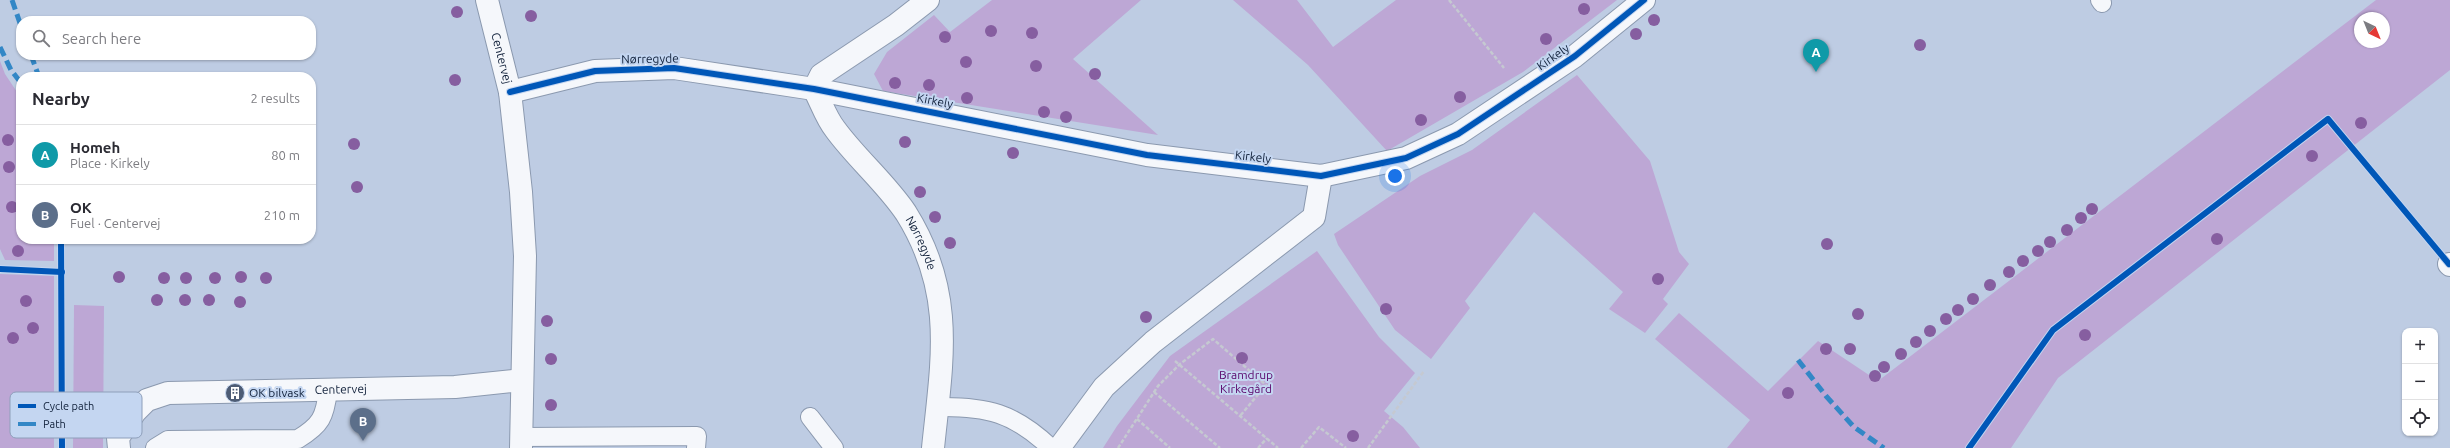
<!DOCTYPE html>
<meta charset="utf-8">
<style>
:root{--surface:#fff;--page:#f7f7f7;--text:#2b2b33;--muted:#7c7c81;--line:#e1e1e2;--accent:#4d5c75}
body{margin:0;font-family:Ubuntu,sans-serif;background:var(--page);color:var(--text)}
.controls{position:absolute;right:12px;bottom:12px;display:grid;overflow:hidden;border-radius:8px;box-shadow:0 1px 3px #0004}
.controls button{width:36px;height:36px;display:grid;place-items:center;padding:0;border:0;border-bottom:1px solid var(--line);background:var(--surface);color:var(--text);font:20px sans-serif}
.compass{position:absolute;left:2354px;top:12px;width:36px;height:36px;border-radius:50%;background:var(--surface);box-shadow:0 1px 3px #0004;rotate:137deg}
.you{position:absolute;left:1395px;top:176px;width:14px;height:14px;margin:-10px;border:3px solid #fff;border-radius:50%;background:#1a73e8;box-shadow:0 0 0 6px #1a73e833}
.badge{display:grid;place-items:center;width:26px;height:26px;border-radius:50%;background:var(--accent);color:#fff;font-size:13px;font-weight:700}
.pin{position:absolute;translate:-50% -33px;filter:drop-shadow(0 1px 2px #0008)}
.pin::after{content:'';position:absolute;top:21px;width:14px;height:12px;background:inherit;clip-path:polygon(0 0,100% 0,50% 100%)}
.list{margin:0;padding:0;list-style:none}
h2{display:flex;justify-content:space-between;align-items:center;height:52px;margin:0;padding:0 16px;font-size:17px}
h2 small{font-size:13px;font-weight:400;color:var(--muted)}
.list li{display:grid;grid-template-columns:26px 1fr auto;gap:12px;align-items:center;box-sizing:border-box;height:60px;padding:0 16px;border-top:1px solid var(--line)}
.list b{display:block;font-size:15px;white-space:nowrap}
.list p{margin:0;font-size:13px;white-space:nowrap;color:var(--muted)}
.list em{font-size:13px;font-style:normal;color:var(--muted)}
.icon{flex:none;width:22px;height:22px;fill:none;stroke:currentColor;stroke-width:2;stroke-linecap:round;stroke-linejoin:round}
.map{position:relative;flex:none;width:2450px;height:448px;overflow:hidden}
.search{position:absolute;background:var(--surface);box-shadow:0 1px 3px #0004;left:16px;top:16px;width:300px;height:44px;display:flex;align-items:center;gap:10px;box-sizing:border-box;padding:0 14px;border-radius:16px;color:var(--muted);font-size:15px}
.panel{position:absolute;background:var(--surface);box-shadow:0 1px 3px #0004;left:16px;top:72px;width:300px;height:172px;border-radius:16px}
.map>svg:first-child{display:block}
.green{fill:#bda7d5;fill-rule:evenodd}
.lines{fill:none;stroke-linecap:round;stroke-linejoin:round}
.service-casing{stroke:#8b99af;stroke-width:20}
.minor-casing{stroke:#8b99af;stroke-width:24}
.path{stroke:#c5c9d1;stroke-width:2.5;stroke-dasharray:4 2;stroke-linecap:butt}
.service{stroke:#f5f7fb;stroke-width:18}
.minor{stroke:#f5f7fb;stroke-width:22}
.quiet{stroke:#3387c6;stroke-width:5;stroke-dasharray:10 5;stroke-linecap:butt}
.cycleway-casing{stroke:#c4d6f1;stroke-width:8}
.cycleway{stroke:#0057b8;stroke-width:6}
.tree{fill:#865ea0}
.labels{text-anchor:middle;stroke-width:4;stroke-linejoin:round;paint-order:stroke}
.street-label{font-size:12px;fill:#10203a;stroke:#c4d6f1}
.park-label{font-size:12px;fill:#59046a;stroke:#c4d6f1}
.poi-label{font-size:12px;fill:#10203a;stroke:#c4d6f1;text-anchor:start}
.key{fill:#c4d6f1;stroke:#8e9fba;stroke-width:1}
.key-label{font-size:11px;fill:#10203a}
</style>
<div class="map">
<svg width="2450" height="448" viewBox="0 0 2450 448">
<rect width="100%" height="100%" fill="#becce3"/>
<!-- green -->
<g class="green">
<path d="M 992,0 L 1141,0 L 1073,59 L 1158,135 L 883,91 L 874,74 L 887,52 L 934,15 L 950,32 Z"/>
<path d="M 1233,0 L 1297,0 L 1333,47 L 1396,0 L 1617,0 L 1523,72 L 1387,151 L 1308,65 Z"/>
<path d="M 2376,0 L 2450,0 L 2450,70 L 2058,378 L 2011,448 L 1727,448 L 1750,420 L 1655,339 L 1679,313 L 1768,391 L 1818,341 L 1878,381 ZM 2360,18 L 2384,18 L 2384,42 L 2360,42 Z"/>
<path d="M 0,61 L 5,74 L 21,98 L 21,239 L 54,239 L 54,261 L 5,260 L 0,249 Z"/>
<path d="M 1577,75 L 1650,161 L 1679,252 L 1689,264 L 1663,299 L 1668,304 L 1645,333 L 1609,309 L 1623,292 L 1534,212 L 1465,301 L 1470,308 L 1431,359 L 1395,330 L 1338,245 L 1334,234 L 1420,176 L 1472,150 Z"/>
<path d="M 1317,251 L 1379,337 L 1415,373 L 1384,411 L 1403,427 L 1420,448 L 1103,448 L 1117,426 L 1170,356 Z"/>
<path d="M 0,274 L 54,276 L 54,448 L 0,448 Z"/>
<path d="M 74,305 L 104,306 L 103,448 L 73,448 Z"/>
</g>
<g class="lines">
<!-- service casing -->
<g class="service-casing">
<g id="service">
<path d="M 2100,0 L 2102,3"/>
<path d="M 937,407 C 987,406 1014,413 1051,448"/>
<path d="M 810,417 L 834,448"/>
<path d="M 521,437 L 697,436 L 696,448"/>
<path d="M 155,448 L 168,440 L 298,439 C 321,425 325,417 328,390"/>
</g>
</g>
<!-- minor casing -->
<g class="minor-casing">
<g id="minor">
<path id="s1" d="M 487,0 L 510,92 L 521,192 L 525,256 L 521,448"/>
<path id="s2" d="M 814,89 C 821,102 826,118 835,129 C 856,158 886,183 906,213 C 956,293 942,360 933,448"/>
<path d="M 814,89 L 821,75 L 896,25 L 928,0"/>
<path d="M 510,92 L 595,71 L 674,68 L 814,89 L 1147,155 L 1321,176 L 1406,158 L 1458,134 L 1575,56 L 1644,0"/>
<path d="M 2449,264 L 2450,265"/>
<path id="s3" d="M 119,448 L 118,438 L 135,412 L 147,400 L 168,393 L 455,387 L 522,380"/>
<path d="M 1059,448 L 1104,387 L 1153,342 L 1314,217 L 1321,176"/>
</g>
</g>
<!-- path -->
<g class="path">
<path d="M 1449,0 L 1504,68"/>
<path d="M 1175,361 L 1278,448"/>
<path d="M 1154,392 L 1220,448"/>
<path d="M 1137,419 L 1170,448"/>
<path d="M 1118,448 L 1158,386 L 1180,364 L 1213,339 L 1266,385 L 1240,416"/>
<path d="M 1258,448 L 1267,438"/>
<path d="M 1301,448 L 1319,427 L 1346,448"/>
<path d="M 1368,448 L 1424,371"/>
</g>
<!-- service -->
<use href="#service" class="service"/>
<!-- minor -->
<use href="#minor" class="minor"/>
<!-- quiet -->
<g class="quiet">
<path d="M 12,0 L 21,26"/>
<path d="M 0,47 L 11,70 L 21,83"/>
<path d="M 31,55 L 39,77"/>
<path d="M 1798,360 L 1826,396 L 1854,427 L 1884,448"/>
</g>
<!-- cycleway casing -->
<g class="cycleway-casing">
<g id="cycleway">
<path d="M 510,92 L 595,71 L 674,68 L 814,89 L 1147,155 L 1321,176 L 1406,158 L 1458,134 L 1575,56 L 1644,0"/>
<path d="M 61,239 L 62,448"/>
<path d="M 0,269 L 62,272"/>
<path d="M 1969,448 L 2053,330 L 2328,119 L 2449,264"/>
</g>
</g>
<!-- cycleway -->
<use href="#cycleway" class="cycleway"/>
</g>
<!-- trees -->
<g class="tree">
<circle cx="1584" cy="9" r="6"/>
<circle cx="457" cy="12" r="6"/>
<circle cx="531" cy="16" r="6"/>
<circle cx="1654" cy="20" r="6"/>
<circle cx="991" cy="31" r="6"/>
<circle cx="1032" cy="33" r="6"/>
<circle cx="1636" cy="34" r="6"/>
<circle cx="945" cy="37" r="6"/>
<circle cx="1546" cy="39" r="6"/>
<circle cx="1920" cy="45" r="6"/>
<circle cx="966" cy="62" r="6"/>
<circle cx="1036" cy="66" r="6"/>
<circle cx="1095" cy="74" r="6"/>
<circle cx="455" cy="80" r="6"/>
<circle cx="895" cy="83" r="6"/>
<circle cx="929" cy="85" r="6"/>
<circle cx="1460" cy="97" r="6"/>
<circle cx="967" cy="98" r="6"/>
<circle cx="1044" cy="112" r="6"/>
<circle cx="1066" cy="117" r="6"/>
<circle cx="1421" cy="120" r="6"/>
<circle cx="2361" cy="123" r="6"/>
<circle cx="8" cy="140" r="6"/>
<circle cx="905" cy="142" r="6"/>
<circle cx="354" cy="144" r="6"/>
<circle cx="1013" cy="153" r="6"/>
<circle cx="2312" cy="156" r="6"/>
<circle cx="9" cy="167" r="6"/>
<circle cx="357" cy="187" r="6"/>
<circle cx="920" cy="192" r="6"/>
<circle cx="12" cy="207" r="6"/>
<circle cx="2092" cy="209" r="6"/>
<circle cx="935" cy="217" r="6"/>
<circle cx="2081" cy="218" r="6"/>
<circle cx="2067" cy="230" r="6"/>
<circle cx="2217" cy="239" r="6"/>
<circle cx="2050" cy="242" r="6"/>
<circle cx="950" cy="243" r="6"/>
<circle cx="1827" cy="244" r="6"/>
<circle cx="18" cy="251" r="6"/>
<circle cx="2038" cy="251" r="6"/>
<circle cx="2023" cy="261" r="6"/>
<circle cx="2009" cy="272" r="6"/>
<circle cx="119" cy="277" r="6"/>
<circle cx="241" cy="277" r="6"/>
<circle cx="164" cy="278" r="6"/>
<circle cx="186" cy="278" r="6"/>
<circle cx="215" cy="278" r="6"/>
<circle cx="266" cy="278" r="6"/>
<circle cx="1658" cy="279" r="6"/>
<circle cx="1990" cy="285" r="6"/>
<circle cx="1973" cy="299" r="6"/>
<circle cx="157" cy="300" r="6"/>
<circle cx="185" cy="300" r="6"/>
<circle cx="209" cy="300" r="6"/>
<circle cx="26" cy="301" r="6"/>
<circle cx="240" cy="302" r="6"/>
<circle cx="1386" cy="309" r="6"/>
<circle cx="1958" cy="310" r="6"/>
<circle cx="1858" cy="314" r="6"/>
<circle cx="1146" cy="317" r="6"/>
<circle cx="1946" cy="319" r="6"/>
<circle cx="547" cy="321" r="6"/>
<circle cx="33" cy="328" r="6"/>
<circle cx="1930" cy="331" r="6"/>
<circle cx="2085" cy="335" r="6"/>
<circle cx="13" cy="338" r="6"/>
<circle cx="1916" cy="342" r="6"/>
<circle cx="1826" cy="349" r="6"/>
<circle cx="1850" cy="349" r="6"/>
<circle cx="1901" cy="354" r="6"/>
<circle cx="1242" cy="358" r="6"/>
<circle cx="551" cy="359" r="6"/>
<circle cx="1884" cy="367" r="6"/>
<circle cx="1875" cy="376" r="6"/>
<circle cx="1788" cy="393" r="6"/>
<circle cx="551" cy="405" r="6"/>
<circle cx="1353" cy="436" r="6"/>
</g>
<!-- icons -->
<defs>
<g id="building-disc" transform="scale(1)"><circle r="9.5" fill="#4d5c75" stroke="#c4d6f1"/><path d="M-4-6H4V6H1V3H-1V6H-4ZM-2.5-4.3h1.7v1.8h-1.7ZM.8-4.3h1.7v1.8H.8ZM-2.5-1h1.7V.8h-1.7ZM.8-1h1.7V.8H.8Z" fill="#fff"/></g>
</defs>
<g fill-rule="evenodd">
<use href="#building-disc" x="235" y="393"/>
</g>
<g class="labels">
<!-- street labels -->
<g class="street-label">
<text transform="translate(1553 57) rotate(-35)" y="4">Kirkely</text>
<text dy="4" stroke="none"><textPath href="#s1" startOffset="60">Centervej</textPath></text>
<text transform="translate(650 59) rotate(-1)" y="4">Nørregyde</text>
<text transform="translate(935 101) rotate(11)" y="4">Kirkely</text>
<text transform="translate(1253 157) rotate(7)" y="4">Kirkely</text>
<text dy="4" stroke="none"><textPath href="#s2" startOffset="189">Nørregyde</textPath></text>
<text dy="4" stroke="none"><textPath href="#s3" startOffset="253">Centervej</textPath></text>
</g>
<!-- park labels -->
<g class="park-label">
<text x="1246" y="379">Bramdrup<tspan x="1246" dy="14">Kirkegård</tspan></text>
</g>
<!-- poi labels -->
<g class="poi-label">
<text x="249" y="397">OK bilvask</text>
</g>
</g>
<!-- legend -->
<rect x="10" y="392" width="132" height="46" rx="6" class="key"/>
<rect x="18" y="404" width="18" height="4" fill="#0057b8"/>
<rect x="18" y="422" width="18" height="4" fill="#3387c6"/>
<g class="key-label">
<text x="43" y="410">Cycle path</text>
<text x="43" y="428">Path</text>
</g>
</svg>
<div class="controls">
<button>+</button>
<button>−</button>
<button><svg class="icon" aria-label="locate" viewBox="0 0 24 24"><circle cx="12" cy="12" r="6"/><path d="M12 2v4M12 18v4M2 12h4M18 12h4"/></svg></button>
</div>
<svg class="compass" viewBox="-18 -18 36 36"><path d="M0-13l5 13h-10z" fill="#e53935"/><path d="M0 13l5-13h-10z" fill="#7c7c81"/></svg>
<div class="you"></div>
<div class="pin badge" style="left:1816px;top:72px;background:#0f9aa8">A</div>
<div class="pin badge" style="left:363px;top:441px;background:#5c6f8a">B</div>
<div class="search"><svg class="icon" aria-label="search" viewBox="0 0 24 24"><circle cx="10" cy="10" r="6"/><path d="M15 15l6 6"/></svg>Search here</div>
<section class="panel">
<h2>Nearby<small>2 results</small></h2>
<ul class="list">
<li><span class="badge" style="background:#0f9aa8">A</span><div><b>Homeh</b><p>Place · Kirkely</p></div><em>80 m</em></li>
<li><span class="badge" style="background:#5c6f8a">B</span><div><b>OK</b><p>Fuel · Centervej</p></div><em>210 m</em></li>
</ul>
</section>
</div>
